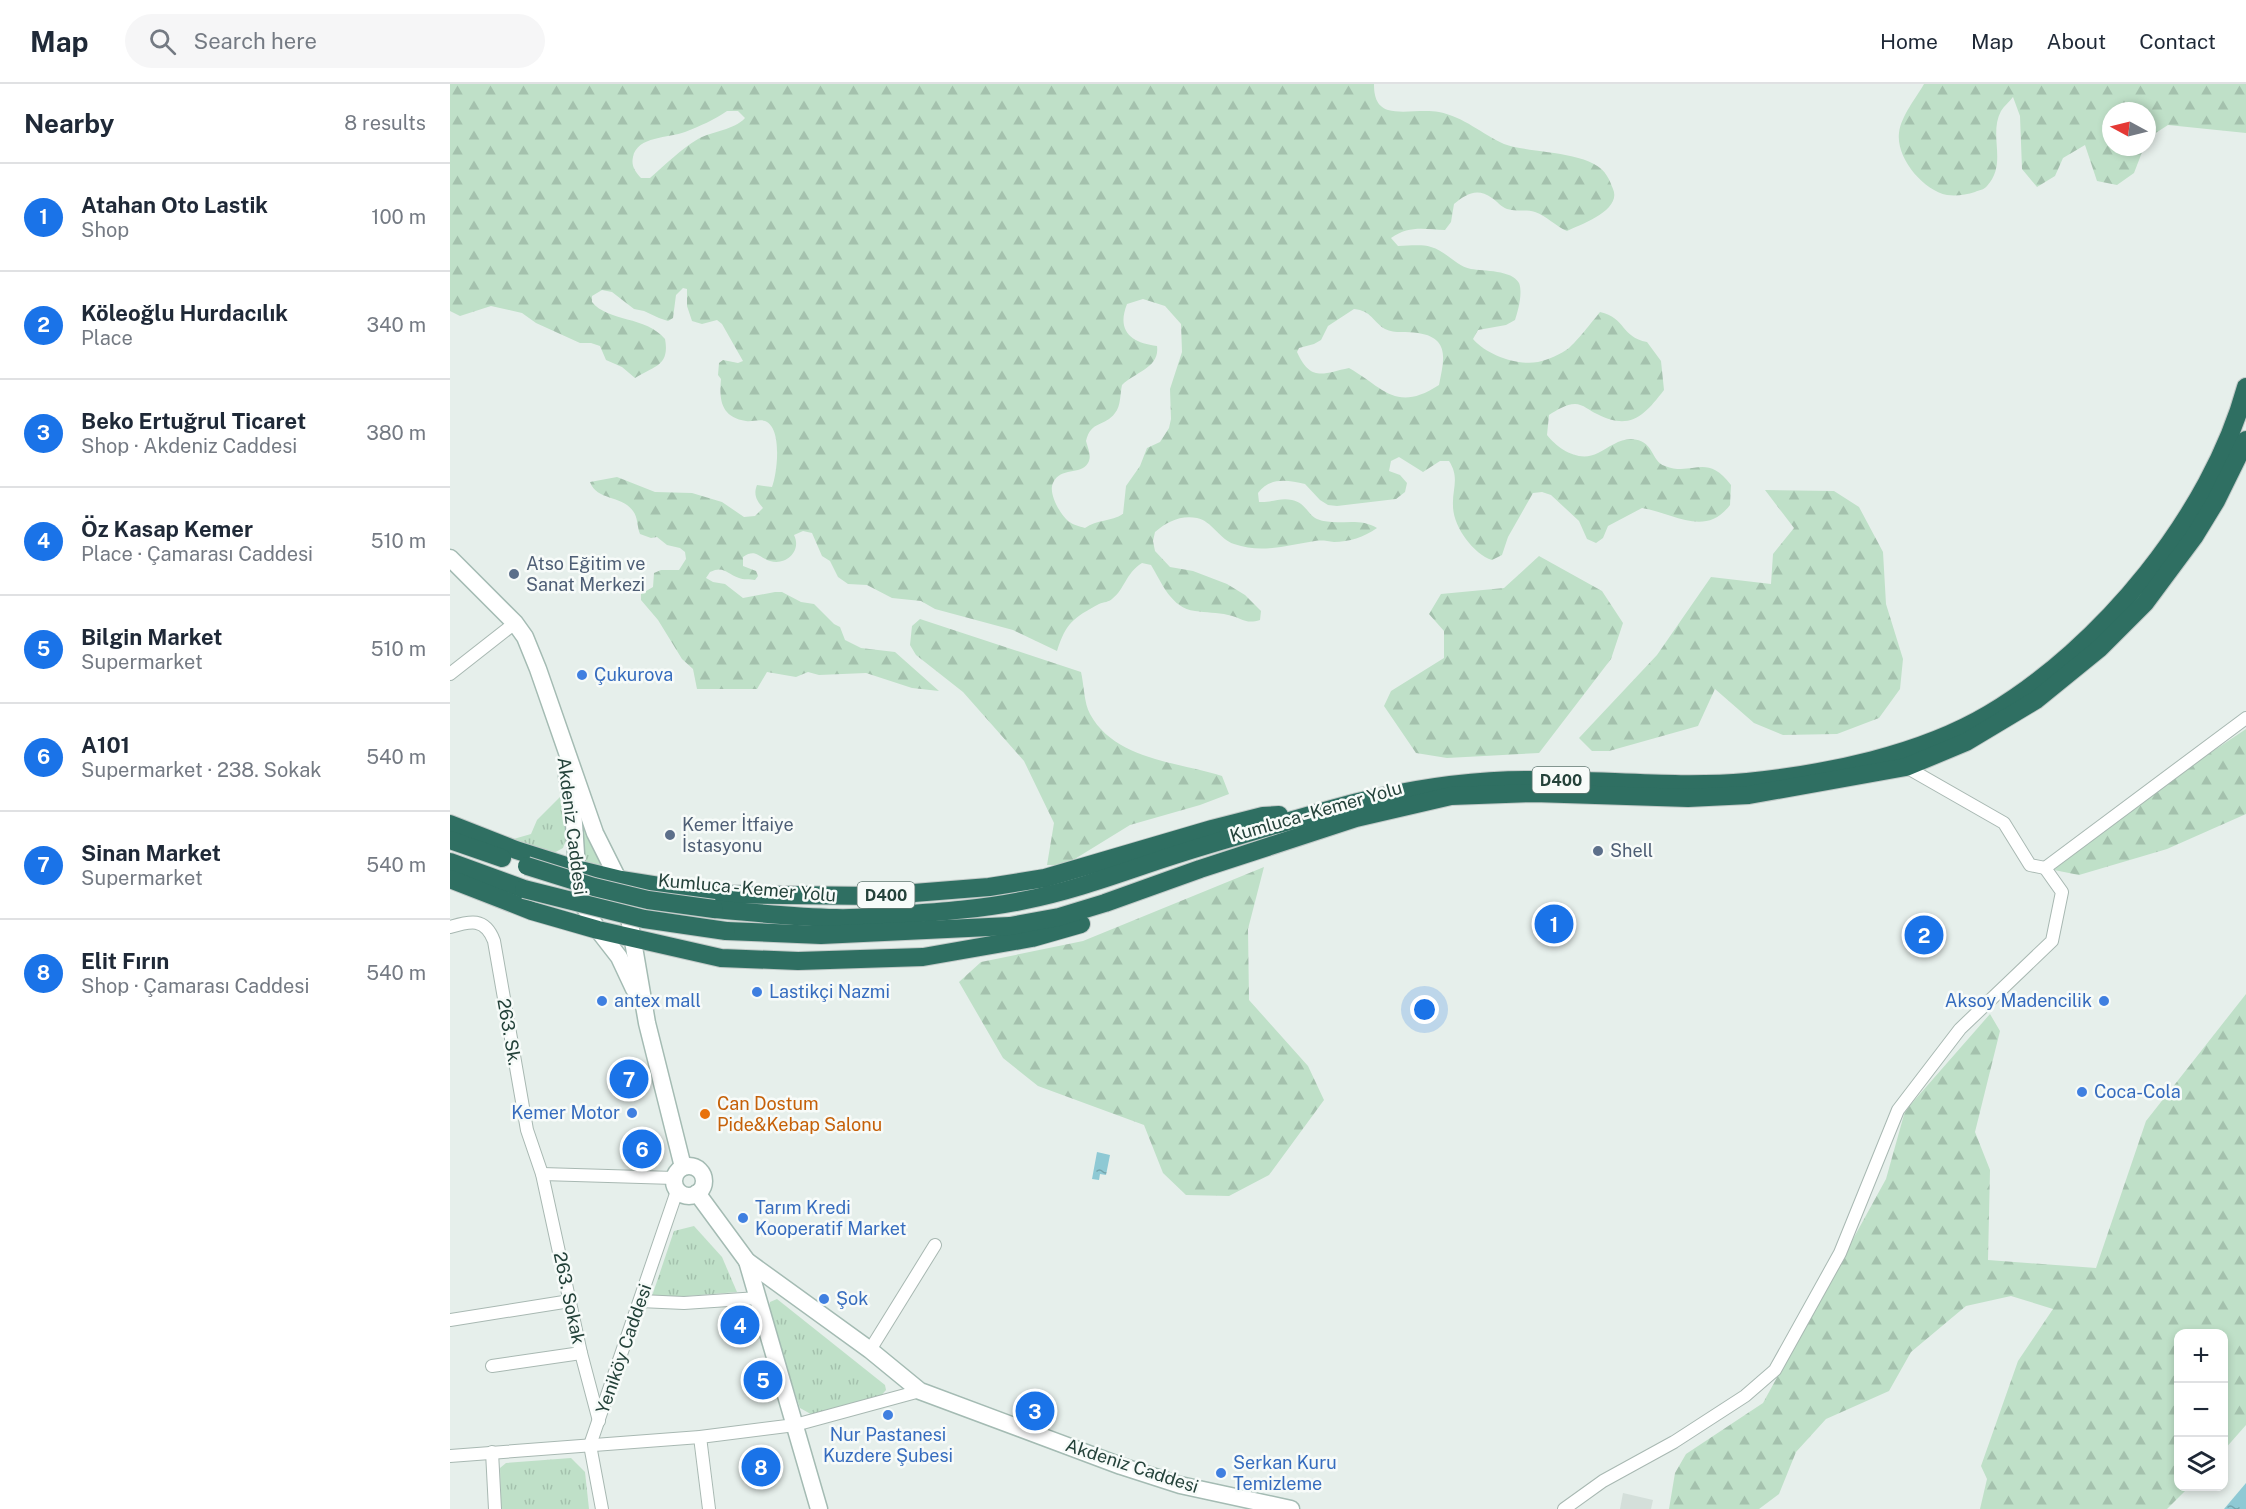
<!DOCTYPE html>
<meta charset="utf-8">
<style>
:root{--surface:#fff;--page:#f6f6f7;--text:#1f2937;--muted:#747a83;--line:#e0e1e3;--accent:#1a73e8}
body{margin:0;font-family:"Public Sans",sans-serif;background:var(--page);color:var(--text)}
.controls{position:absolute;right:18px;bottom:18px;display:grid;overflow:hidden;border-radius:12px;box-shadow:0 3px 9px #0003}
.controls button{width:54px;height:54px;display:grid;place-items:center;padding:0;border:0;border-bottom:2px solid var(--line);background:var(--surface);color:var(--text);font:30px sans-serif}
.compass{position:absolute;left:1652px;top:18px;width:54px;height:54px;border-radius:50%;background:var(--surface);box-shadow:0 3px 9px #0003;rotate:277deg}
.you{position:absolute;left:975px;top:926px;width:21px;height:21px;margin:-15px;border:4px solid #fff;border-radius:50%;background:#1a73e8;box-shadow:0 0 0 9px #1a73e833}
.badge{display:grid;place-items:center;width:39px;height:39px;border-radius:50%;background:var(--accent);color:#fff;font-size:20px;font-weight:700}
.pin{position:absolute;translate:-50% -50%;border:3px solid #fff;box-shadow:0 2px 6px #0006}
.list{margin:0;padding:0;list-style:none}
h2{display:flex;justify-content:space-between;align-items:center;height:78px;margin:0;padding:0 24px;font-size:26px}
h2 small{font-size:20px;font-weight:400;color:var(--muted)}
.list li{display:grid;grid-template-columns:39px 1fr auto;gap:18px;align-items:center;box-sizing:border-box;height:108px;padding:0 24px;border-top:2px solid var(--line)}
.list b{display:block;font-size:22px;white-space:nowrap}
.list p{margin:0;font-size:20px;white-space:nowrap;color:var(--muted)}
.list em{font-size:20px;font-style:normal;color:var(--muted)}
.icon{flex:none;width:33px;height:33px;fill:none;stroke:currentColor;stroke-width:2;stroke-linecap:round;stroke-linejoin:round}
.map{position:relative;flex:none;width:1796px;height:1425px;overflow:hidden}
header{display:flex;align-items:center;gap:36px;box-sizing:border-box;height:84px;padding:0 30px;background:var(--surface);border-bottom:2px solid var(--line)}
header strong{font-size:28px}
nav{display:flex;gap:33px;margin-inline-start:auto;font-size:21px}
.search{width:420px;height:54px;background:var(--page);display:flex;align-items:center;gap:15px;box-sizing:border-box;padding:0 21px;border-radius:33px;color:var(--muted);font-size:22px}
main{display:flex}
aside{flex:1;background:var(--surface)}
.map>svg:first-child{display:block}
.built{fill:#d4dfda}
.grass{fill:url(#grass-tufts)}
.forest{fill:url(#forest-firs);fill-rule:evenodd}
.water{fill:url(#water-ripples)}
.lines{fill:none;stroke-linecap:round;stroke-linejoin:round}
.street-casing{stroke:#a8b8b2;stroke-width:14}
.secondary-casing{stroke:#a4bbb3;stroke-width:19}
.highway-casing{stroke:#c2cac8;stroke-width:20}
.street{stroke:#fff;stroke-width:12}
.secondary{stroke:#fff;stroke-width:16}
.highway{stroke:#2f6f62;stroke-width:18}
.highway-bridge-casing{stroke:#c2cac8;stroke-width:20;stroke-linecap:butt}
.highway-bridge{stroke:#2f6f62;stroke-width:18}
.service-dot{fill:#5c6f8a;stroke:#f7fbf9;stroke-width:2}
.shop-dot{fill:#3f7fe0;stroke:#f7fbf9;stroke-width:2}
.food-dot{fill:#e8710a;stroke:#f7fbf9;stroke-width:2}
.labels{text-anchor:middle;stroke-width:5;stroke-linejoin:round;paint-order:stroke}
.shield{fill:#f7fbf9;stroke:#637a73;stroke-width:1.5}
.shield-label{font-size:16px;font-weight:bold;fill:#24423a}
.service-label{font-size:18px;fill:#4e5e75;stroke:#f7fbf9;text-anchor:start}
.shop-label{font-size:18px;fill:#366cbe;stroke:#f7fbf9;text-anchor:start}
.street-label{font-size:18px;fill:#24423a;stroke:#f7fbf9}
.food-label{font-size:18px;fill:#c56008;stroke:#f7fbf9;text-anchor:start}
</style>
<header>
<strong>Map</strong>
<div class="search"><svg class="icon" aria-label="search" viewBox="0 0 24 24"><circle cx="10" cy="10" r="6"/><path d="M15 15l6 6"/></svg>Search here</div>
<nav><a>Home</a><a>Map</a><a>About</a><a>Contact</a></nav>
</header>
<main>
<aside>
<h2>Nearby<small>8 results</small></h2>
<ul class="list">
<li><span class="badge">1</span><div><b>Atahan Oto Lastik</b><p>Shop</p></div><em>100 m</em></li>
<li><span class="badge">2</span><div><b>Köleoğlu Hurdacılık</b><p>Place</p></div><em>340 m</em></li>
<li><span class="badge">3</span><div><b>Beko Ertuğrul Ticaret</b><p>Shop · Akdeniz Caddesi</p></div><em>380 m</em></li>
<li><span class="badge">4</span><div><b>Öz Kasap Kemer</b><p>Place · Çamarası Caddesi</p></div><em>510 m</em></li>
<li><span class="badge">5</span><div><b>Bilgin Market</b><p>Supermarket</p></div><em>510 m</em></li>
<li><span class="badge">6</span><div><b>A101</b><p>Supermarket · 238. Sokak</p></div><em>540 m</em></li>
<li><span class="badge">7</span><div><b>Sinan Market</b><p>Supermarket</p></div><em>540 m</em></li>
<li><span class="badge">8</span><div><b>Elit Fırın</b><p>Shop · Çamarası Caddesi</p></div><em>540 m</em></li>
</ul>
</aside>
<div class="map">
<svg width="1796" height="1425" viewBox="0 0 1796 1425">
<defs>
<pattern id="grass-tufts" width="24" height="20" patternUnits="userSpaceOnUse" patternTransform="scale(1.5)"><rect width="24" height="20" fill="#bfe0c8"/><path d="M3 7l-1-3M5 7V3M7 7l1-3M15 17l-1-3M17 17v-4M19 17l1-3" fill="none" stroke="#a4c1ad"/></pattern>
<pattern id="forest-firs" width="22" height="20" patternUnits="userSpaceOnUse" patternTransform="scale(1.5)"><rect width="22" height="20" fill="#bfe0c8"/><path d="M5 1l3.5 6h-7zM16 11l3.5 6h-7z" fill="#a4c1ad"/></pattern>
<pattern id="water-ripples" width="26" height="14" patternUnits="userSpaceOnUse" patternTransform="scale(1.5)"><rect width="26" height="14" fill="#8ec9d4"/><path d="M2 4q2-2 4 0t4 0M15 11q2-2 4 0t4 0" fill="none" stroke="#74a5ad"/></pattern>
</defs>
<rect width="100%" height="100%" fill="#e6efeb"/>
<!-- built -->
<path class="built" d="M 1173,1409 L 1203,1416 L 1201,1425 L 1170,1425 Z"/>
<!-- grass -->
<g class="grass">
<path d="M 110,713 L 117,753 L 113,764 L 102,770 L 60,756 L 81,750 L 87,736 Z"/>
<path d="M 131,732 L 155,786 L 134,781 Z"/>
<path d="M 244,1142 L 272,1173 L 287,1208 L 201,1215 L 224,1147 Z"/>
<path d="M 327,1215 L 435,1301 L 436,1306 L 427,1316 L 366,1333 L 350,1324 L 318,1227 L 320,1218 Z"/>
<path d="M 121,1374 L 135,1388 L 139,1425 L 51,1425 L 50,1384 L 56,1379 Z"/>
</g>
<!-- forest -->
<g class="forest">
<path d="M 0,0 L 924,0 C 924,11 926,22 938,26 C 952,30 973,25 989,28 C 1014,33 1032,50 1054,60 C 1080,70 1143,66 1157,92 C 1160,96 1161,101 1163,105 C 1172,126 1132,140 1117,147 C 1105,142 1097,132 1085,128 C 1076,125 1066,128 1057,125 C 1051,123 1047,117 1042,114 C 1027,103 1016,110 1004,120 L 1001,138 L 995,146 C 974,145 959,141 941,154 L 948,162 C 959,162 971,160 981,163 C 996,167 1006,182 1021,185 C 1034,187 1062,186 1069,199 C 1073,209 1068,227 1065,236 L 1056,241 L 1028,246 L 1023,255 C 1037,271 1067,282 1088,278 C 1098,276 1111,270 1119,264 C 1127,257 1142,238 1150,228 C 1176,234 1171,253 1197,258 L 1211,277 L 1214,306 C 1194,332 1180,347 1147,330 C 1140,327 1133,320 1125,320 C 1116,320 1107,326 1099,331 L 1097,351 C 1108,365 1129,379 1148,369 C 1158,364 1169,355 1181,355 C 1205,356 1200,377 1215,382 C 1243,393 1256,368 1281,401 L 1280,421 C 1255,454 1224,429 1192,424 L 1158,442 L 1153,454 L 1146,459 L 1137,455 L 1129,437 L 1101,411 L 1092,408 L 1083,409 L 1058,453 L 1052,471 L 1042,476 C 1023,470 1003,442 1003,422 C 1002,405 1010,394 999,377 L 990,377 L 973,388 L 949,373 L 941,377 L 939,387 L 950,391 L 957,399 L 955,408 L 946,415 L 887,422 L 878,421 L 870,416 L 855,400 C 837,396 820,393 808,409 L 809,418 C 821,419 830,413 842,416 C 856,419 857,430 867,435 C 887,443 908,432 927,444 C 914,453 899,458 884,458 C 877,457 872,456 865,457 C 837,461 812,470 784,460 C 769,455 762,437 747,434 C 730,431 717,438 705,448 L 703,457 L 705,467 L 720,483 L 743,487 L 777,500 L 795,511 L 811,527 L 810,536 C 795,541 791,533 778,531 C 767,528 756,529 745,527 C 721,524 712,499 701,481 L 692,479 C 675,490 675,505 662,515 C 659,518 654,518 649,520 C 623,534 616,539 607,567 L 563,546 L 485,525 L 471,517 L 442,514 L 417,501 L 398,500 L 388,493 L 380,477 L 372,472 L 362,449 L 353,447 L 344,451 C 352,467 336,482 320,477 C 309,474 306,464 293,473 L 293,482 L 306,487 L 308,492 L 305,496 C 300,495 293,496 289,494 C 277,490 274,481 260,488 L 256,494 L 263,498 L 275,500 L 293,514 L 325,508 L 332,508 L 351,518 L 364,520 L 384,540 L 390,543 L 395,556 L 411,564 L 445,568 L 489,607 L 462,604 L 416,589 L 369,591 L 358,588 L 346,593 L 317,588 L 307,605 L 247,605 L 243,585 L 232,575 L 208,536 L 191,516 L 191,510 L 203,503 L 204,489 L 211,486 L 229,486 L 236,475 L 235,468 L 230,464 L 217,461 L 207,453 L 201,454 L 190,450 C 187,443 188,433 183,427 C 172,411 147,417 140,398 L 167,393 L 205,408 L 242,409 L 272,418 L 294,433 L 305,432 L 313,424 C 307,417 303,411 307,401 L 322,403 C 327,390 333,344 315,337 C 309,335 302,338 296,337 C 271,333 269,316 271,295 L 268,291 L 269,279 L 273,276 L 288,279 L 293,277 L 272,240 L 267,236 L 252,240 L 242,237 L 237,222 L 237,205 L 233,204 L 226,211 L 223,234 L 218,237 L 209,234 L 194,227 L 184,225 L 162,208 L 152,206 L 142,212 L 142,218 C 158,238 196,232 215,255 C 220,282 204,282 185,294 L 172,283 L 156,276 L 150,262 L 141,259 L 130,259 L 86,239 L 72,229 L 41,222 L 10,232 L 0,227 ZM 277,27 L 288,27 L 295,34 C 284,46 263,47 248,55 C 231,65 215,81 200,94 L 191,94 C 185,87 181,82 183,73 C 187,52 219,54 235,48 C 250,42 264,36 277,27 ZM 693,215 L 715,222 L 731,240 L 732,268 L 720,305 L 721,335 L 719,344 L 710,358 L 697,364 L 690,382 L 676,402 L 673,430 C 661,438 647,435 635,444 C 629,442 623,441 618,437 C 610,430 598,409 603,399 C 611,382 630,392 638,379 C 642,372 638,365 636,357 C 641,336 655,343 665,329 C 671,322 670,310 672,301 C 685,288 710,284 707,262 C 682,259 666,248 677,220 ZM 904,225 C 922,227 922,237 935,245 C 945,250 957,247 968,249 C 1002,254 993,279 989,301 C 946,329 934,304 899,284 C 874,289 861,299 847,268 L 849,264 L 864,260 L 871,256 L 878,242 Z"/>
<path d="M 1474,0 L 1796,0 L 1796,49 L 1718,41 L 1701,52 L 1697,58 L 1697,27 L 1661,27 L 1661,63 L 1694,63 L 1684,89 L 1667,101 L 1647,97 L 1635,61 L 1613,74 L 1605,92 L 1587,103 L 1572,85 L 1570,32 L 1563,13 C 1560,17 1554,22 1551,27 C 1538,52 1558,79 1537,102 C 1534,106 1529,106 1525,108 C 1516,111 1506,112 1497,111 C 1473,106 1446,74 1449,49 C 1451,32 1466,14 1474,0 Z"/>
<path d="M 1315,406 L 1384,407 L 1409,423 L 1433,468 L 1436,520 L 1453,575 L 1450,605 L 1429,634 L 1387,650 L 1333,651 L 1304,639 L 1265,605 L 1248,642 L 1159,667 L 1142,667 L 1129,654 L 1207,571 L 1261,493 L 1321,500 L 1323,470 L 1344,444 Z"/>
<path d="M 1089,472 L 1152,507 L 1173,539 L 1161,575 L 1089,669 L 997,674 L 966,669 L 934,622 L 941,607 L 994,574 L 994,547 L 979,530 L 991,510 L 1054,504 Z"/>
<path d="M 470,535 L 631,588 C 634,601 634,619 640,630 C 665,676 728,678 772,692 L 779,710 L 750,721 L 680,741 L 615,781 L 597,781 L 604,739 L 574,677 L 513,608 L 466,571 L 460,561 L 462,542 Z"/>
<path d="M 1796,645 L 1796,730 L 1717,765 L 1629,791 L 1604,786 L 1646,745 Z"/>
<path d="M 814,783 L 798,845 L 799,916 L 858,982 L 874,1016 L 819,1091 L 779,1112 L 736,1111 L 713,1089 L 694,1041 L 588,1002 L 553,974 L 509,898 L 531,878 L 633,857 Z"/>
<path d="M 1796,910 L 1796,1341 L 1774,1366 L 1774,1250 L 1728,1250 L 1728,1402 L 1739,1403 L 1717,1425 L 1530,1425 L 1537,1395 L 1531,1382 L 1568,1277 L 1603,1225 L 1561,1212 L 1516,1222 L 1461,1268 L 1439,1307 L 1376,1335 L 1346,1368 L 1329,1410 L 1309,1425 L 1219,1425 L 1225,1389 L 1236,1370 L 1313,1319 L 1436,1095 L 1455,1027 L 1540,930 L 1550,947 L 1525,1048 L 1540,1086 L 1538,1176 L 1646,1184 L 1696,1037 Z"/>
</g>
<!-- water -->
<g class="water">
<path d="M 647,1068 L 660,1071 L 656,1091 L 650,1090 L 649,1096 L 642,1095 Z"/>
<path d="M 1796,1399 L 1796,1425 L 1774,1425 Z"/>
</g>
<g class="lines">
<!-- street casing -->
<g class="street-casing">
<g id="street">
<path d="M 0,590 L 65,539"/>
<path d="M 1456,683 L 1554,739 L 1580,781 L 1595,784"/>
<path d="M 0,843 C 20,837 35,833 44,857 L 77,1046 L 92,1090 L 131,1269 L 149,1337"/>
<path d="M 92,1090 L 224,1094"/>
<path d="M 190,1217 L 234,1219 L 308,1214"/>
<path d="M 0,1236 L 120,1217"/>
<path d="M 420,1266 L 485,1161"/>
<path d="M 42,1282 L 131,1269"/>
<path d="M 250,1353 L 259,1425"/>
<path d="M 42,1368 L 45,1425"/>
<path d="M 0,1372 L 250,1353 L 345,1341 L 470,1307"/>
<path d="M 152,1425 L 140,1361 L 227,1107"/>
<path d="M 1114,1425 L 1153,1397 L 1224,1358 L 1295,1312 L 1325,1286 L 1390,1169 L 1448,1026 L 1510,945 L 1602,857 L 1612,808 L 1595,784 L 1796,634"/>
</g>
</g>
<!-- secondary casing -->
<g class="secondary-casing">
<g id="secondary">
<path d="M 0,474 L 65,539 L 75,553 L 88,585 L 145,749 L 168,795 L 177,822 L 197,939 L 233,1083"/>
<path d="M 117,692 L 123,725 L 129,814 L 148,846 L 169,873 L 184,905"/>
<circle cx="239" cy="1097" r="15"/>
<path d="M 247,1109 L 297,1177 L 420,1266 L 470,1307 L 671,1382 L 730,1401 L 841,1425"/>
<path d="M 297,1177 L 369,1425"/>
</g>
</g>
<!-- highway casing -->
<g class="highway-casing">
<g id="highway">
<path d="M 0,740 L 66,766 L 126,785 L 171,796 L 260,810 L 426,812 L 539,803 L 595,794 L 762,745 L 813,732 L 829,731"/>
<path d="M 0,756 L 52,774"/>
<path d="M 0,778 L 74,805"/>
<path d="M 0,795 L 82,827 L 148,846 L 271,874 L 348,877 L 473,873 L 582,854 L 631,840"/>
<path d="M 264,825 C 305,829 345,833 386,834 C 406,835 426,832 446,831 C 489,828 533,825 576,816 C 627,806 675,787 725,771 C 758,760 792,751 825,741 C 858,732 892,721 925,714 C 979,702 1034,695 1089,696 C 1158,696 1228,704 1297,698 C 1376,690 1470,671 1539,630 C 1652,563 1761,431 1796,303"/>
<path d="M 276,847 L 371,851 L 560,842 L 609,833 L 655,819 L 750,785 L 906,734 L 1001,712 L 1084,709 L 1238,714 L 1299,711 L 1456,683 L 1516,658 L 1586,616 L 1650,564 L 1695,519 L 1744,453 L 1766,417 L 1796,356"/>
</g>
</g>
<!-- street -->
<use href="#street" class="street"/>
<!-- secondary -->
<use href="#secondary" class="secondary"/>
<!-- highway -->
<use href="#highway" class="highway"/>
<!-- highway-bridge casing -->
<g class="highway-bridge-casing">
<g id="highway-bridge">
<path d="M 77,782 L 144,803 L 198,816 L 264,825"/>
<path d="M 74,805 L 194,835 L 276,847"/>
</g>
</g>
<!-- highway-bridge -->
<use href="#highway-bridge" class="highway-bridge"/>
</g>
<!-- markers -->
<g class="service-dot">
<circle cx="64" cy="490" r="6"/>
<circle cx="220" cy="751" r="6"/>
<circle cx="1148" cy="767" r="6"/>
</g>
<g class="shop-dot">
<circle cx="132" cy="591" r="6"/>
<circle cx="307" cy="908" r="6"/>
<circle cx="152" cy="917" r="6"/>
<circle cx="1654" cy="917" r="6"/>
<circle cx="1632" cy="1008" r="6"/>
<circle cx="182" cy="1029" r="6"/>
<circle cx="293" cy="1134" r="6"/>
<circle cx="374" cy="1215" r="6"/>
<circle cx="438" cy="1331" r="6"/>
<circle cx="771" cy="1389" r="6"/>
</g>
<circle class="food-dot" cx="255" cy="1030" r="6"/>
<g class="labels">
<!-- shield labels -->
<g class="shield">
<rect x="1082.5" y="683" width="57" height="26" rx="4.5"/>
<rect x="407.5" y="798" width="57" height="26" rx="4.5"/>
</g>
<g class="shield-label">
<text x="1111" y="702">D400</text>
<text x="436" y="817">D400</text>
</g>
<!-- service labels -->
<g class="service-label">
<text x="76" y="486">Atso Eğitim ve<tspan x="76" dy="21">Sanat Merkezi</tspan></text>
<text x="232" y="747">Kemer İtfaiye<tspan x="232" dy="21">İstasyonu</tspan></text>
<text x="1160" y="773">Shell</text>
</g>
<!-- shop labels -->
<g class="shop-label">
<text x="144" y="597">Çukurova</text>
<text x="319" y="914">Lastikçi Nazmi</text>
<text x="164" y="923">antex mall</text>
<text x="1642" y="923" text-anchor="end">Aksoy Madencilik</text>
<text x="1644" y="1014">Coca-Cola</text>
<text x="170" y="1035" text-anchor="end">Kemer Motor</text>
<text x="305" y="1130">Tarım Kredi<tspan x="305" dy="21">Kooperatif Market</tspan></text>
<text x="386" y="1221">Şok</text>
<text x="438" y="1357" text-anchor="middle">Nur Pastanesi<tspan x="438" dy="21">Kuzdere Şubesi</tspan></text>
<text x="783" y="1385">Serkan Kuru<tspan x="783" dy="21">Temizleme</tspan></text>
</g>
<!-- street labels -->
<g class="street-label">
<text transform="translate(866 728) rotate(-16)" y="6">Kumluca - Kemer Yolu</text>
<text transform="translate(122 742) rotate(83)" y="6">Akdeniz Caddesi</text>
<text transform="translate(297 804) rotate(5)" y="6">Kumluca - Kemer Yolu</text>
<text transform="translate(59 948) rotate(80)" y="6">263. Sk.</text>
<text transform="translate(119 1214) rotate(78)" y="6">263. Sokak</text>
<text transform="translate(174 1265) rotate(-71)" y="6">Yeniköy Caddesi</text>
<text transform="translate(682 1382) rotate(18)" y="6">Akdeniz Caddesi</text>
</g>
<!-- food labels -->
<g class="food-label">
<text x="267" y="1026">Can Dostum<tspan x="267" dy="21">Pide&amp;Kebap Salonu</tspan></text>
</g>
</g>
</svg>
<div class="controls">
<button>+</button>
<button>−</button>
<button><svg class="icon" aria-label="layers" viewBox="0 0 24 24"><path d="M12 4l9 5-9 5-9-5zM3 14l9 5 9-5"/></svg></button>
</div>
<svg class="compass" viewBox="-18 -18 36 36"><path d="M0-13l5 13h-10z" fill="#e53935"/><path d="M0 13l5-13h-10z" fill="#747a83"/></svg>
<div class="you"></div>
<div class="pin badge" style="left:1104px;top:840px">1</div>
<div class="pin badge" style="left:1474px;top:851px">2</div>
<div class="pin badge" style="left:585px;top:1327px">3</div>
<div class="pin badge" style="left:290px;top:1241px">4</div>
<div class="pin badge" style="left:313px;top:1296px">5</div>
<div class="pin badge" style="left:192px;top:1065px">6</div>
<div class="pin badge" style="left:179px;top:995px">7</div>
<div class="pin badge" style="left:311px;top:1383px">8</div>
</div>
</main>
